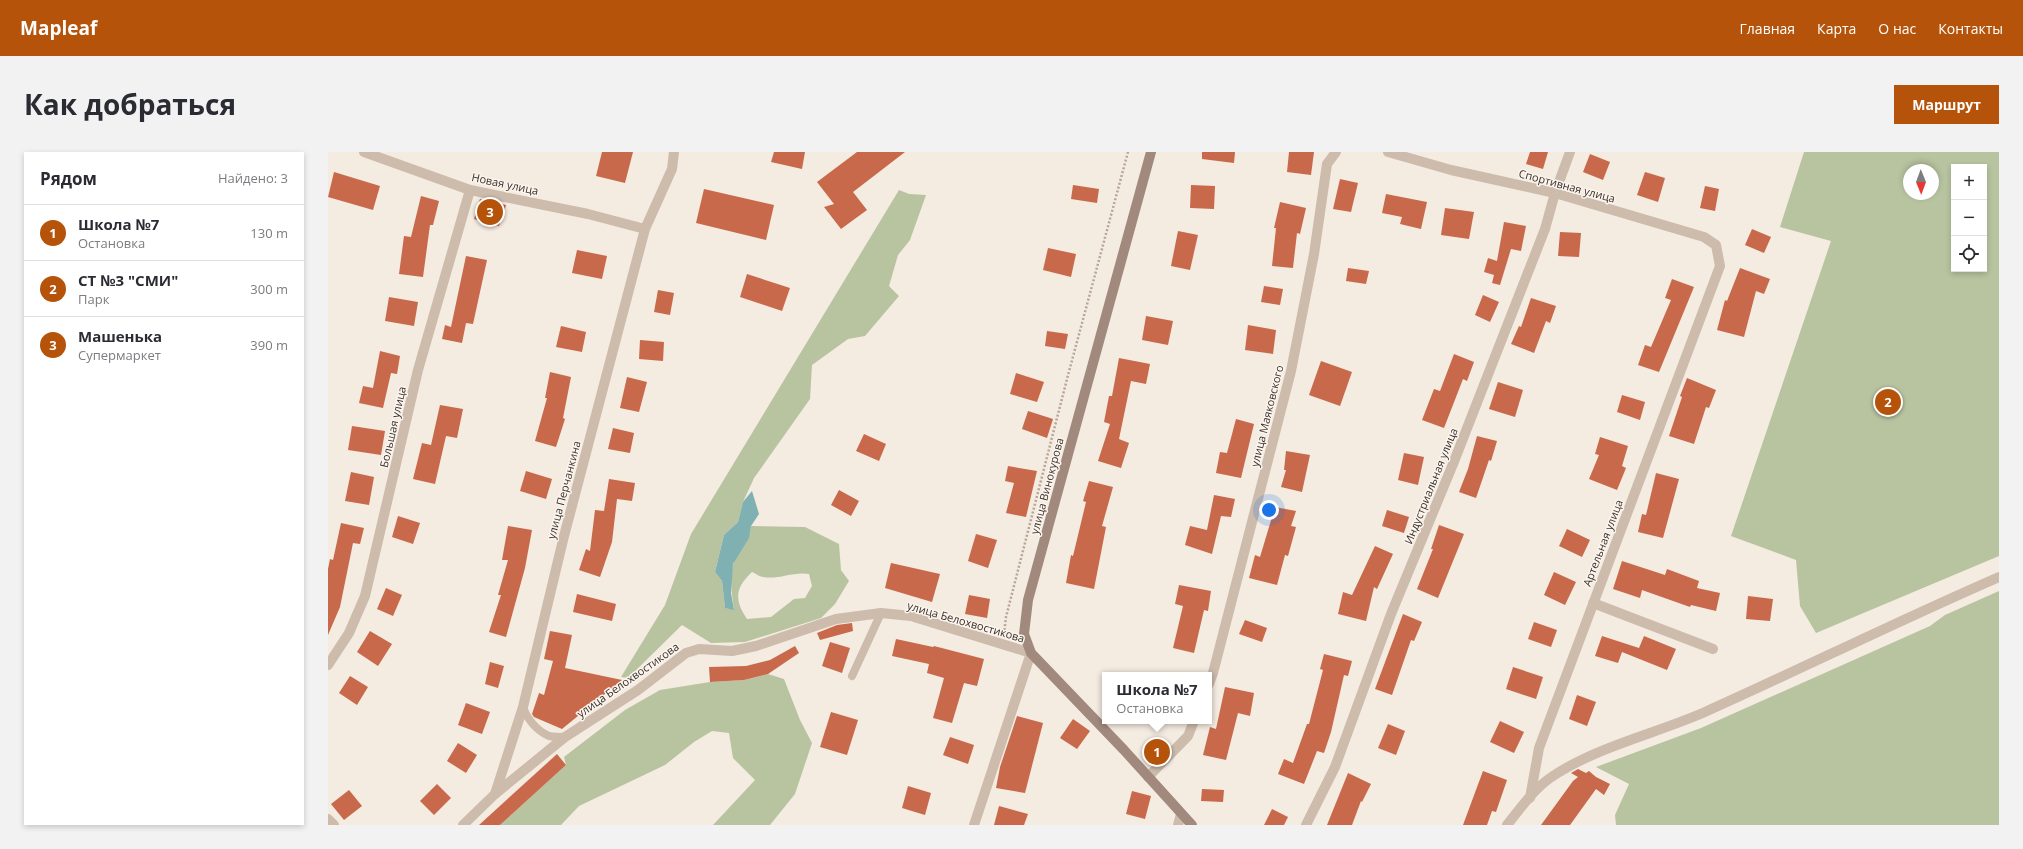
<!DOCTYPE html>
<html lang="ru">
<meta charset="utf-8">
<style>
:root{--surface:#fff;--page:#f2f2f3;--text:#2b2b33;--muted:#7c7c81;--line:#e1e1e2;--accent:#b45309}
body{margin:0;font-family:"Open Sans",sans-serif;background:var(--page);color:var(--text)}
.controls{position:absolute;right:12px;top:12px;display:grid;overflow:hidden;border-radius:0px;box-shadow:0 2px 6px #0003}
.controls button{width:36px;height:36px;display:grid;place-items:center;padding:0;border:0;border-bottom:1px solid var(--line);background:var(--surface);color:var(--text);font:20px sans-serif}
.compass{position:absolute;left:1575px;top:12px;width:36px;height:36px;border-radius:50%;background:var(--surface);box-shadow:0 2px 6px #0003;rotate:179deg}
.you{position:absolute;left:941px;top:358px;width:14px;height:14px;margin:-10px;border:3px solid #fff;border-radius:50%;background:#1a73e8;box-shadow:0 0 0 6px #1a73e833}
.badge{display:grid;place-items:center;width:26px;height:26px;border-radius:50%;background:var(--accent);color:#fff;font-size:13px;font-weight:700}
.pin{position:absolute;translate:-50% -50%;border:2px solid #fff;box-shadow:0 1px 4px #0006}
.popup{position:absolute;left:774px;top:520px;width:110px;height:52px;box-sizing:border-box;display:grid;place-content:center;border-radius:0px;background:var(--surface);filter:drop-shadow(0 1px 3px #0005);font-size:13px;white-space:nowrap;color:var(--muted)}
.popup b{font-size:15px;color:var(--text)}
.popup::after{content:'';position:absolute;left:50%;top:100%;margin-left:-8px;border:8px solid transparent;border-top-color:var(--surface)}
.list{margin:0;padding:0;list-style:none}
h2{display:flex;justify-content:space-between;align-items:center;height:52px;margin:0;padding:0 16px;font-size:17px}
h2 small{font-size:13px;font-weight:400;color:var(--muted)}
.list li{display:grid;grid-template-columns:26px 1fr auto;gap:12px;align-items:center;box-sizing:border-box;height:56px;padding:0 16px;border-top:1px solid var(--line)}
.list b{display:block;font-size:15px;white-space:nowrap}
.list p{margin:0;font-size:13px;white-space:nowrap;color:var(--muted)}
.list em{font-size:13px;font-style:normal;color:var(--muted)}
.icon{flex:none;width:22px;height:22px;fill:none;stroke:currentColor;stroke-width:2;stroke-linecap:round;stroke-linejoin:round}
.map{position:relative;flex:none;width:1671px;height:673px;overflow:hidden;border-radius:0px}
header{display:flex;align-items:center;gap:24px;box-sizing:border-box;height:56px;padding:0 20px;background:var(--accent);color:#fff}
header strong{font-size:19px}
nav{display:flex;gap:22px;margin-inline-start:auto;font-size:14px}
.intro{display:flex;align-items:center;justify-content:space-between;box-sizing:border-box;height:96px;padding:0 24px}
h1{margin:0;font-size:28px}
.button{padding:10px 18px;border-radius:0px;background:var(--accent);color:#fff;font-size:14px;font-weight:700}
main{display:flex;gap:24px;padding:0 24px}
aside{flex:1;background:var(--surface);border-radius:0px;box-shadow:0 2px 6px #0003}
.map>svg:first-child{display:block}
.green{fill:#b8c4a0;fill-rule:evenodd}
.water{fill:#7fb0b2}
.building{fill:#c8694b}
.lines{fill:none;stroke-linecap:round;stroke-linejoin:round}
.path{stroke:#b9a596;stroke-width:2.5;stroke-dasharray:2 2;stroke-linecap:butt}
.service{stroke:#cdbbac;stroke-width:8}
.minor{stroke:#cdbbac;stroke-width:10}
.tertiary{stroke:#cdbbac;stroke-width:10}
.secondary{stroke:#a18a7d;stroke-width:10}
.labels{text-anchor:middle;stroke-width:3;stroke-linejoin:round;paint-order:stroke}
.street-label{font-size:11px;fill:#3b302b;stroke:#fbf5ee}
</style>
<header>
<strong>Mapleaf</strong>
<nav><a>Главная</a><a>Карта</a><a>О нас</a><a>Контакты</a></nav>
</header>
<div class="intro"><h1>Как добраться</h1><a class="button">Маршрут</a></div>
<main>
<aside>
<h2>Рядом<small>Найдено: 3</small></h2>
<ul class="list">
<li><span class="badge">1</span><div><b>Школа №7</b><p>Остановка</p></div><em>130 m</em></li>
<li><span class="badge">2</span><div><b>СТ №3 &quot;СМИ&quot;</b><p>Парк</p></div><em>300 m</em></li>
<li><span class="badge">3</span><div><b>Машенька</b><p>Супермаркет</p></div><em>390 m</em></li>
</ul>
</aside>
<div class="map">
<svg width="1671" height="673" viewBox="0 0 1671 673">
<rect width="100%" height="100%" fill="#f4ebe1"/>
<!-- green -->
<g class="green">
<path d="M 1476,0 L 1671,0 L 1671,404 L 1488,481 L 1472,454 L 1468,408 L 1403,384 L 1503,89 L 1452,75 ZM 1626,15 L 1656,15 L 1656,117 L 1626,117 ZM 1581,18 L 1605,18 L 1605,42 L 1581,42 Z"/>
<path d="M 571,38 L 581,42 L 598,43 L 582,88 L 570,103 L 561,134 L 571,144 L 537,184 L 520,187 L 484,213 L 482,247 L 426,326 L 415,350 L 410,370 L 396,383 L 387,420 L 394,429 L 397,456 L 406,457 C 404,445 401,422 406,410 C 413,395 420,392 423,374 L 477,375 L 511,392 L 513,418 L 521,429 L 507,452 L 493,466 L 417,490 L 383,491 L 354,473 L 300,526 L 293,525 L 337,453 L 363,382 ZM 424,420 C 427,421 432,425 435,425 C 450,428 466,419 481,422 L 484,434 L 477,446 L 466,447 L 443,465 L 419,467 C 406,448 407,436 424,420 Z"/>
<path d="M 1671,439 L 1671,673 L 1288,673 L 1287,663 L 1301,632 L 1268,615 L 1373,576 L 1602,474 L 1617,463 Z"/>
<path d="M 440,522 L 456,527 L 472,568 L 484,591 L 467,642 L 442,673 L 385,673 L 427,628 L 405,606 L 401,581 L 384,579 L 366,590 L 337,613 L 251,654 L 233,673 L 172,673 L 238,613 L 236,605 L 297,558 L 332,538 L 382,530 L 416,528 Z"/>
</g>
<!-- water -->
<path class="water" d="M 424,339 L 431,362 L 423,374 L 421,386 L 405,412 L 403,441 L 406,458 L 397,456 L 394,429 L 387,420 L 396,383 L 410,370 L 415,350 Z"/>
<!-- building -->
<g class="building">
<path d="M 274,0 L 305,0 L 297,31 L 268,24 Z"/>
<path d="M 446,0 L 477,0 L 474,17 L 443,10 Z"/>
<path d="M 529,0 L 577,0 L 525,40 L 539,58 L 513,77 L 496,55 L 506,52 L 489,30 Z"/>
<path d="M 874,0 L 907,0 L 906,11 L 874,7 Z"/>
<path d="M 961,0 L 986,0 L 983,23 L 959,20 Z"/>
<path d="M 1202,0 L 1220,0 L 1215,17 L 1198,12 Z"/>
<path d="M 1262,2 L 1282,10 L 1275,28 L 1255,20 Z"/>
<path d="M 6,20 L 52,34 L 45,58 L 0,45 Z"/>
<path d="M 1317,20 L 1337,26 L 1330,50 L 1309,43 Z"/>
<path d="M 1012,27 L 1030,31 L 1023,60 L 1005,57 Z"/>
<path d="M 745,33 L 771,37 L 769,51 L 743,47 Z"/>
<path d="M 863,33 L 887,34 L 886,57 L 862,56 Z"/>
<path d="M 1377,34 L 1391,37 L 1387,59 L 1372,56 Z"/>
<path d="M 376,37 L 446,53 L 438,88 L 368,71 Z"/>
<path d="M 1058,42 L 1099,50 L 1093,77 L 1072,72 L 1074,65 L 1054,61 Z"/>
<path d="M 93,44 L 111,49 L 105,73 L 102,73 L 95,125 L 71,122 L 76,84 L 83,85 Z"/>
<path d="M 152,47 L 178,53 L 171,74 L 146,67 Z"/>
<path d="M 952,50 L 978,56 L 972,82 L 969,81 L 965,116 L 944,114 L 948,76 L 946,76 Z"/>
<path d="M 1117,56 L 1146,60 L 1141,87 L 1113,83 Z"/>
<path d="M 1176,70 L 1198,74 L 1193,99 L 1183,97 L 1172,133 L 1164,131 L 1166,123 L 1156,120 L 1160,106 L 1169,109 Z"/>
<path d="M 1424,77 L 1443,85 L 1436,101 L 1417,93 Z"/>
<path d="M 850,79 L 870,83 L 862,118 L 843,114 Z"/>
<path d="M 1232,80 L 1253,81 L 1251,105 L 1230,104 Z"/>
<path d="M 720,96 L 748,102 L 743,125 L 715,118 Z"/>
<path d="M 249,98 L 279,104 L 274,127 L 244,121 Z"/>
<path d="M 138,104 L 159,108 L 145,172 L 138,171 L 134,191 L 114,187 L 117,173 L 123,175 Z"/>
<path d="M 1020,116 L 1041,119 L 1038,132 L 1018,129 Z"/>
<path d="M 1412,116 L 1442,127 L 1436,142 L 1428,139 L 1416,185 L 1389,178 L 1397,148 L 1399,149 Z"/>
<path d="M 419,122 L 462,136 L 454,159 L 412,145 Z"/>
<path d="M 1344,127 L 1366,135 L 1331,220 L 1310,213 L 1317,193 L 1323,195 L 1343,148 L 1337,146 Z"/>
<path d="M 936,134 L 955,137 L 952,153 L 933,150 Z"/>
<path d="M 330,138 L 346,141 L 342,163 L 326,160 Z"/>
<path d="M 1155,143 L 1171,150 L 1162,170 L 1147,163 Z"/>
<path d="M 61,145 L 90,150 L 86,174 L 57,169 Z"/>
<path d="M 1203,146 L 1228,154 L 1222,171 L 1218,169 L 1206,201 L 1183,192 L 1191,174 L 1193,175 Z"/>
<path d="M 818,164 L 845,169 L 840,193 L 814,188 Z"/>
<path d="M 920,173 L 948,178 L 945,202 L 917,198 Z"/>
<path d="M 233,174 L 258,180 L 254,200 L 228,195 Z"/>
<path d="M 719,179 L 740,182 L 737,197 L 717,194 Z"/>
<path d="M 312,188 L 336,190 L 335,209 L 311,207 Z"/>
<path d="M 52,199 L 72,204 L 69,222 L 63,221 L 55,256 L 31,251 L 35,234 L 45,236 Z"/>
<path d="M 1126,202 L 1146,210 L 1139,229 L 1135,227 L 1116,276 L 1094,268 L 1106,237 L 1112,239 Z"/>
<path d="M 791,206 L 822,212 L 818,232 L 803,229 L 791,287 L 801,291 L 793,316 L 770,309 L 782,272 L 776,270 L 781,244 L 784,244 Z"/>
<path d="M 993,209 L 1024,220 L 1012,254 L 981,243 Z"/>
<path d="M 222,220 L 243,225 L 235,266 L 237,267 L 228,295 L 207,289 L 219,246 L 217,246 Z"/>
<path d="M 688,221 L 716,230 L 709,250 L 682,242 Z"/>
<path d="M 299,225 L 319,230 L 311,260 L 292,256 Z"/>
<path d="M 1359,226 L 1388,238 L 1381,256 L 1378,255 L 1366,292 L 1341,284 L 1354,245 L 1352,244 Z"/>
<path d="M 1170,230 L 1195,238 L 1187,265 L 1161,257 Z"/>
<path d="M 1294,243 L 1317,250 L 1312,268 L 1289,260 Z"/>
<path d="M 112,253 L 135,257 L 129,286 L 118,284 L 107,332 L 85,327 L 94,291 L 103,293 Z"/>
<path d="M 700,259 L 725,267 L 719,286 L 694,277 Z"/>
<path d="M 908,267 L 926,272 L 913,326 L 888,321 L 892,300 L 899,301 Z"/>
<path d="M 24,274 L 57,279 L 53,303 L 20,298 Z"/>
<path d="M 285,276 L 306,281 L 302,301 L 280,297 Z"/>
<path d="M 536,282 L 558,292 L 551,309 L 528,299 Z"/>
<path d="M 1149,284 L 1169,289 L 1163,309 L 1161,308 L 1148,346 L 1131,340 L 1140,317 Z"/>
<path d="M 1272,285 L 1300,294 L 1294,314 L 1298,316 L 1289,338 L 1261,327 L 1271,303 L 1267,302 Z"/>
<path d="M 958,299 L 982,303 L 974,340 L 953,335 L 958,318 L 956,318 Z"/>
<path d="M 1076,301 L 1096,305 L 1090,333 L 1070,328 Z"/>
<path d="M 680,314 L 709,319 L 698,365 L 678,361 L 686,331 L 677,329 Z"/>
<path d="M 198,319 L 224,327 L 218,347 L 192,339 Z"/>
<path d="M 23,320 L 46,325 L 41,353 L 17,349 Z"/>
<path d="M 1328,321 L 1351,327 L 1335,386 L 1310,380 L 1314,362 L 1318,363 Z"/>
<path d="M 281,327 L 307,331 L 304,349 L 289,347 L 284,390 L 272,425 L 251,418 L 258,397 L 262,399 L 267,358 L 276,359 Z"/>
<path d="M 761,329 L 785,335 L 774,374 L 778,375 L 766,437 L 738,431 L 743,403 L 745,404 L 758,350 L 755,349 Z"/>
<path d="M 511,338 L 531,349 L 523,364 L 503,353 Z"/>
<path d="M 886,343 L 907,347 L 903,365 L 893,364 L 884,402 L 857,393 L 862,374 L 879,378 Z"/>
<path d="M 947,355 L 968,359 L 963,374 L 968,375 L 960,404 L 957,403 L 949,433 L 921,426 L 927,403 L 932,405 Z"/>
<path d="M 1059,358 L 1081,365 L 1076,381 L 1054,374 Z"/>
<path d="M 70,364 L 92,371 L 85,392 L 64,385 Z"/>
<path d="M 13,371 L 36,376 L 32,392 L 25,391 L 12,455 L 0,483 L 0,417 L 2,407 L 5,408 Z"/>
<path d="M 1111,373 L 1136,382 L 1110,446 L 1089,437 L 1105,397 L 1103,397 Z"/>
<path d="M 180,374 L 204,378 L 197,416 L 178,485 L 161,480 L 173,443 L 170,443 L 180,408 L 174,408 Z"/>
<path d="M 1239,377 L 1262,388 L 1254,405 L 1231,394 Z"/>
<path d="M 648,382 L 669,388 L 660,416 L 640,409 Z"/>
<path d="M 1047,394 L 1065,402 L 1049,437 L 1046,435 L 1038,469 L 1010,462 L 1015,440 L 1024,443 Z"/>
<path d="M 1294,409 L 1337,423 L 1339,417 L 1371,429 L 1369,436 L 1392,441 L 1388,459 L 1363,453 L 1362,455 L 1314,438 L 1312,446 L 1285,437 Z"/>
<path d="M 563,411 L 612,422 L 604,450 L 557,436 Z"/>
<path d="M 1226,420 L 1248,430 L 1237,453 L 1216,443 Z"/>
<path d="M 851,433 L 883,439 L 880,459 L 876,458 L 866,501 L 845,496 L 855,454 L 847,452 Z"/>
<path d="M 58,436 L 74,443 L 65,464 L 49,457 Z"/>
<path d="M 249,442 L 288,452 L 284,469 L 245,460 Z"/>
<path d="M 641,443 L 662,447 L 659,466 L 637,462 Z"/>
<path d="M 1420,444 L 1445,447 L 1442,469 L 1418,467 Z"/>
<path d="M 1075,462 L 1094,470 L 1086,489 L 1083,488 L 1064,543 L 1047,537 Z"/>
<path d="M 917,468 L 939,476 L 934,490 L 911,482 Z"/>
<path d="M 1206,470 L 1229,478 L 1223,495 L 1200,487 Z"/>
<path d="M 524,471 L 525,479 L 492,488 L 489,481 L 509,473 Z"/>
<path d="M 42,479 L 64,492 L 50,514 L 29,500 Z"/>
<path d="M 222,479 L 244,483 L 237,516 L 294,528 L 234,577 L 206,565 L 204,562 L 211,541 L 216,543 L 225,509 L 216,507 Z"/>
<path d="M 1274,484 L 1311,496 L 1316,484 L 1348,497 L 1339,518 L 1294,500 L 1290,511 L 1267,504 Z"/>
<path d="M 568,487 L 605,495 L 606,494 L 656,507 L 649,534 L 636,531 L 624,571 L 605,566 L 616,526 L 599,521 L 601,512 L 564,504 Z"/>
<path d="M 502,490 L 522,496 L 514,521 L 494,514 Z"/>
<path d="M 467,494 L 471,501 L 440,522 L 416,528 L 382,530 L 381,515 L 418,514 L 442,508 Z"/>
<path d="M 996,502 L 1024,509 L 1020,524 L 1016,523 L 1003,580 L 996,601 L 989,599 L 976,632 L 950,622 L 956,607 L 965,611 L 979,572 L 981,572 L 995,518 L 992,517 Z"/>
<path d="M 162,510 L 176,514 L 170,536 L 157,532 Z"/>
<path d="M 1185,515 L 1215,525 L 1208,547 L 1178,537 Z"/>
<path d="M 22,524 L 40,535 L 29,553 L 11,541 Z"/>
<path d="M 897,535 L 926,541 L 922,564 L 910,561 L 898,608 L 875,603 L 882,575 L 888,577 Z"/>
<path d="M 1249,543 L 1268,550 L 1259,574 L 1241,567 Z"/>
<path d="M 138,551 L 162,560 L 154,582 L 130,573 Z"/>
<path d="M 503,560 L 530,568 L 519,603 L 492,595 Z"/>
<path d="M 689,564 L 715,571 L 697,641 L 668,636 L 672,615 Z"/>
<path d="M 745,567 L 762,579 L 749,597 L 732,586 Z"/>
<path d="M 1172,569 L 1196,580 L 1186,601 L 1162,590 Z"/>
<path d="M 1060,572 L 1077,579 L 1068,603 L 1050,596 Z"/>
<path d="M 622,585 L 646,593 L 640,612 L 615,603 Z"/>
<path d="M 130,591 L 149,603 L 138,621 L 119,609 Z"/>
<path d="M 229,602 L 238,613 L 172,673 L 151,673 Z"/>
<path d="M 1250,617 L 1258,621 L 1261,619 L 1268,625 L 1282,632 L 1276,643 L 1268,637 L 1242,673 L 1213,673 L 1245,629 L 1250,625 L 1243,621 Z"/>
<path d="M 1155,619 L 1179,628 L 1168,660 L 1164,659 L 1159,673 L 1135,673 Z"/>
<path d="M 1020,621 L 1043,632 L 1034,650 L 1033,649 L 1024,673 L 999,673 Z"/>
<path d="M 109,632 L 123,646 L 106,663 L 92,649 Z"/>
<path d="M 580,634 L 603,641 L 597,663 L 574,656 Z"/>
<path d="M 874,637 L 896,638 L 895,650 L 873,649 Z"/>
<path d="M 21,638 L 34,654 L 16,668 L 3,652 Z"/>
<path d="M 804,639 L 823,644 L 817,667 L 798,662 Z"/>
<path d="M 671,654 L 700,662 L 696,673 L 666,673 Z"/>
<path d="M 944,657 L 960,665 L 956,673 L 936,673 Z"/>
</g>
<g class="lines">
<!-- path -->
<path class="path" d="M 676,482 L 678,465 L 739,227 L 800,0"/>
<!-- service -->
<g class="service">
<path d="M 524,524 L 553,461"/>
<path d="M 195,555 C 199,567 209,579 221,584 C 226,585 233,585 237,585"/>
</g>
<!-- minor -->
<g class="minor">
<path d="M 36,0 L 142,38 L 260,62 L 317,77"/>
<path d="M 1060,0 L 1123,18 L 1227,41 L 1376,85 L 1388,93 L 1392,114 L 1211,596 L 1202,646"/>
<path d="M 1265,451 L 1385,497"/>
<path d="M 0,513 L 21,481 L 37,444 L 90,218 L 142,38"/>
<path d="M 881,532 L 885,521 L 963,219 L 986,102 L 999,12 L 1008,0"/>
<path d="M 820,625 L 860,584 L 866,569"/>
<path d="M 167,642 L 237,585 L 310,538 L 358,501 L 371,497 L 404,499 L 428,494 L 508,467 L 553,461 L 583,464 L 703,501 L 646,673"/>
<path d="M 0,667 L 6,673"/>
<path d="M 135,673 L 167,642 L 195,555 L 235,388 L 317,77 L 344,17 L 346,0"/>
<path d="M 850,673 L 853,662"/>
<path d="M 978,673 L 1007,615 L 1063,462 L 1125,312 L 1217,77 L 1227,41 L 1242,0"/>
</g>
<!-- tertiary -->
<path class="tertiary" d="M 1179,673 C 1192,657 1205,638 1222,626 C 1267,595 1327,582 1377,560 C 1475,516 1572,468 1671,425"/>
<!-- secondary -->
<path class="secondary" d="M 823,0 L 700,448 L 696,482 L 703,501 L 796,598 L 864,673"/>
</g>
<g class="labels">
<!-- street labels -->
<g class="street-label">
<text transform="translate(177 32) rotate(12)" y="4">Новая улица</text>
<text transform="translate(1239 34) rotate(15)" y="4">Спортивная улица</text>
<text transform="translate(939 264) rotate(-76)" y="4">улица Маяковского</text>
<text transform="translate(65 275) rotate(-77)" y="4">Большая улица</text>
<text transform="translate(719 334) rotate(-75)" y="4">улица Винокурова</text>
<text transform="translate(1103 334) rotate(-68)" y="4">Индустриальная улица</text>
<text transform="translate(236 338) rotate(-75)" y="4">улица Перчанкина</text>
<text transform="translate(1275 391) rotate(-69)" y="4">Артельная улица</text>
<text transform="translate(638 470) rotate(16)" y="4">улица Белохвостикова</text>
<text transform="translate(300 528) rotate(-35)" y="4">улица Белохвостикова</text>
</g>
</g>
</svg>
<div class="controls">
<button>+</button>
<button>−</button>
<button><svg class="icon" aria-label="locate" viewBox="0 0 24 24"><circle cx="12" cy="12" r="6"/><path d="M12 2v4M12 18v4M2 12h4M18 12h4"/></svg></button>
</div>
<svg class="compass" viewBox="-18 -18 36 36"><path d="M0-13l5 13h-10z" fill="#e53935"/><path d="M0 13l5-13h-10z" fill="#7c7c81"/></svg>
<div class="you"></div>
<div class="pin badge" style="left:829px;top:600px">1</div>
<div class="popup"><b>Школа №7</b>Остановка</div>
<div class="pin badge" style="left:1560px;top:250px">2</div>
<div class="pin badge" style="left:162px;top:60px">3</div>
</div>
</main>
